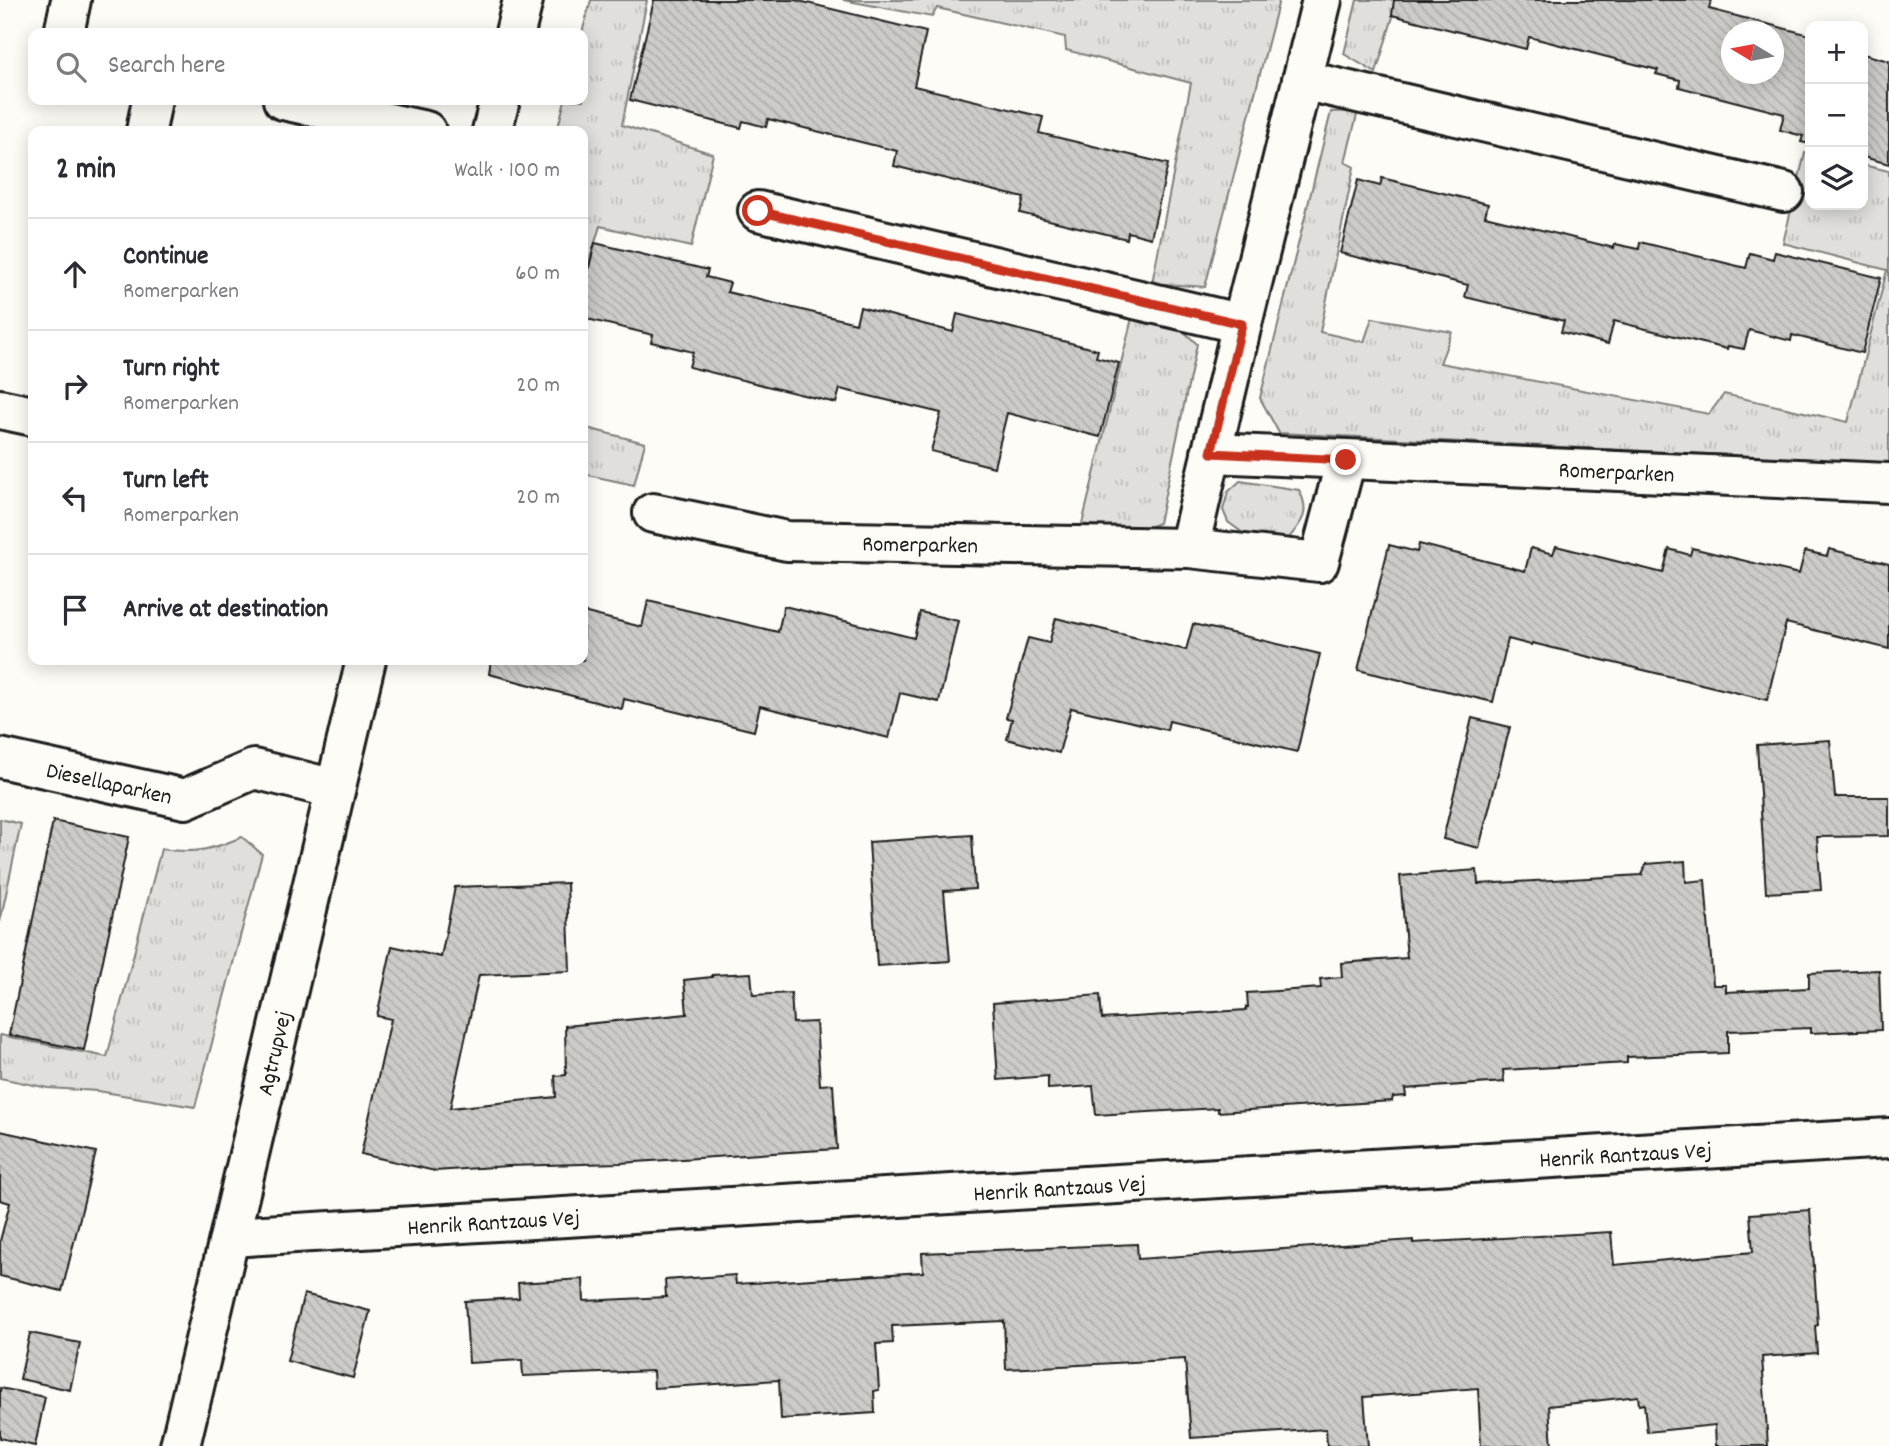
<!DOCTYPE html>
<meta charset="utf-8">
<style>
:root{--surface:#fff;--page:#f7f7f7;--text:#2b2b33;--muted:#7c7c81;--line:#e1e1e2}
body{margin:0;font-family:Dekko,sans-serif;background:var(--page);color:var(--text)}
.controls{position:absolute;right:21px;top:21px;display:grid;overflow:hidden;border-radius:14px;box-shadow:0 4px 18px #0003}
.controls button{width:63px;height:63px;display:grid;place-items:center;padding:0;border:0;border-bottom:2px solid var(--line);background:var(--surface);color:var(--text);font:35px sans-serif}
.compass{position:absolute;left:1721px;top:21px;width:63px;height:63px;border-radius:50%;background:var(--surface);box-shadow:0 4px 18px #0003;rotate:280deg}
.stop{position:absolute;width:21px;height:21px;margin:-16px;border:5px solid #c8321e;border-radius:50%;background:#fff}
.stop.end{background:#c8321e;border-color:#fff;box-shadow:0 2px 7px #0008}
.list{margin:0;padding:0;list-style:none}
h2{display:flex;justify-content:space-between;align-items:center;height:91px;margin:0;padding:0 28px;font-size:30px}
h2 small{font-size:23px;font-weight:400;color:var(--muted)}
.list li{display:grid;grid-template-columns:46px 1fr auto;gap:21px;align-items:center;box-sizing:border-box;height:112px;padding:0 28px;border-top:2px solid var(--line)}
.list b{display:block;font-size:26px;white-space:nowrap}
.list p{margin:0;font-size:23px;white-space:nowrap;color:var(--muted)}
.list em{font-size:23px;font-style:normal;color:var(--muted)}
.icon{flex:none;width:38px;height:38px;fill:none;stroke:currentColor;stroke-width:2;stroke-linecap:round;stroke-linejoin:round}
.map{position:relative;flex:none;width:1889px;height:1446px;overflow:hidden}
.search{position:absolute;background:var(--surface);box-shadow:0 4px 18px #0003;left:28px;top:28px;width:560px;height:77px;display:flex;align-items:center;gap:18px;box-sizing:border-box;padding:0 24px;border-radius:14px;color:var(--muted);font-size:26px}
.panel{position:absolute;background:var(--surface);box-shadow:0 4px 18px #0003;left:28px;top:126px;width:560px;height:539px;border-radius:14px}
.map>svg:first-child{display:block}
.grass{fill:url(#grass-tufts);stroke:#7e7e7c;stroke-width:2}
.building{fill:url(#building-back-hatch);stroke:#1c1c1c;stroke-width:2;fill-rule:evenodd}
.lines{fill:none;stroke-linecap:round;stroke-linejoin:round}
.street-casing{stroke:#1c1c1c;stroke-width:44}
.secondary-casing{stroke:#1c1c1c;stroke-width:44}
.street{stroke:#fdfcf7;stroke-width:38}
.secondary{stroke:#fdfcf7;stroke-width:38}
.route{stroke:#c8321e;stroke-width:9}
.labels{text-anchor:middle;stroke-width:5;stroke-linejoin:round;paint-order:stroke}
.street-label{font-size:23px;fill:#1c1c1c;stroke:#fdfcf7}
</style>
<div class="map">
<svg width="1889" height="1446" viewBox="0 0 1889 1446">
<defs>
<pattern id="grass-tufts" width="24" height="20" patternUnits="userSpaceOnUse" patternTransform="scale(1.75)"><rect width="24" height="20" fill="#e0dfdb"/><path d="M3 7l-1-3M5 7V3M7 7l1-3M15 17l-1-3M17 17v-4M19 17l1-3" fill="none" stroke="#c0bfbb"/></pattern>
<pattern id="building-back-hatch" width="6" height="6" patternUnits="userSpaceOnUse" patternTransform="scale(1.75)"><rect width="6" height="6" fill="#cccbc8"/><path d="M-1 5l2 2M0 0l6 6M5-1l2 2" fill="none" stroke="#afaeab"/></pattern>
</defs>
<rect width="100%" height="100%" fill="#fdfcf7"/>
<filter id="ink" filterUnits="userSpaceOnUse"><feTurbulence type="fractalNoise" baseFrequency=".0143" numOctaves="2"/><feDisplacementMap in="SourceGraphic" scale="14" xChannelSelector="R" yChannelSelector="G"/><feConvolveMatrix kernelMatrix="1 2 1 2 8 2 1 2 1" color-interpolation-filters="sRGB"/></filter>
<g filter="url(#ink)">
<!-- grass -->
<g class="grass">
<path d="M 591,0 L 647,0 L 622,125 L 713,154 L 691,247 L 600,226 L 583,281 L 583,131 L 557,131 L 565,100 L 583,100 L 582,33 Z"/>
<path d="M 843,0 L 1279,0 L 1205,287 L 1152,283 L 1191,83 L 1066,50 L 1065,37 L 937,8 L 932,17 Z"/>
<path d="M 1357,0 L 1398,0 L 1376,73 L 1344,54 Z"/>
<path d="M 1358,111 L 1345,162 L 1354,167 L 1320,332 L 1364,342 L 1372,318 L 1452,332 L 1440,363 L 1709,414 L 1724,394 L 1848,422 L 1887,270 L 1783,243 L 1805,153 L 1810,154 L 1810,205 L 1863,205 L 1863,165 L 1889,171 L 1889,463 L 1279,433 L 1260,398 L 1331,112 Z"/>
<path d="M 1132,318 L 1178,326 L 1197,344 L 1159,523 L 1133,533 L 1082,524 Z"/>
<path d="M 583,427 L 645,443 L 634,485 L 583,474 Z"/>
<path d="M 1240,481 L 1299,490 C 1311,513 1302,522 1288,539 L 1243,533 L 1228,522 L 1223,510 L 1228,492 Z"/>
<path d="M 0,819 L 21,824 L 0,922 Z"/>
<path d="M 242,837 L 262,854 L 195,1107 L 98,1091 L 48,1088 L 0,1078 L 0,1035 L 107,1057 L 161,849 C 196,854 210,850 242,837 Z"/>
</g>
<!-- building -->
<g class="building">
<path d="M 654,0 L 795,0 L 926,32 L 914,86 L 1043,117 L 1039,133 L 1168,164 L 1151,238 L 1128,232 L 1127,239 L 1020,213 L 1024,198 L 894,166 L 897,151 L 768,119 L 766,127 L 743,121 L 741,128 L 630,100 Z"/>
<path d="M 1394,0 L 1711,0 L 1709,9 L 1810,35 L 1810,144 L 1801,142 L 1803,136 L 1780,130 L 1784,114 L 1679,87 L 1680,80 L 1656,74 L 1658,70 L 1529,37 L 1526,49 L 1392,15 ZM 1732,32 L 1774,32 L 1774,74 L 1732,74 Z"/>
<path d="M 1863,54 L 1889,61 L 1889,164 L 1863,157 Z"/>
<path d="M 1382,178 L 1488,204 L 1485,216 L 1614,248 L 1615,244 L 1639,249 L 1640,242 L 1746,268 L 1750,253 L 1773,259 L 1775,252 L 1881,278 L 1862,353 L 1792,335 L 1791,341 L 1749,330 L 1744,349 L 1728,346 L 1727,349 L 1614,321 L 1608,344 L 1561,332 L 1564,321 L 1465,297 L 1468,285 L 1340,253 L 1358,180 L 1380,186 Z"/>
<path d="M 595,243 L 708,270 L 706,277 L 730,283 L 727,292 L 856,323 L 860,307 L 953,332 L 957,314 L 1098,350 L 1096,357 L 1119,363 L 1100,437 L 1007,413 L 994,467 L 931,451 L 941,413 L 840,389 L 836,403 L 689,367 L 693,352 L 651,342 L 653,335 L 583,318 L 583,292 Z"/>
<path d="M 1419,544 L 1525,571 L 1531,548 L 1553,554 L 1556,546 L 1663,573 L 1669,549 L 1690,555 L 1692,548 L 1799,574 L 1805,551 L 1827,556 L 1829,549 L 1889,564 L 1889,649 L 1786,623 L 1767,700 L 1532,643 L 1531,645 L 1508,639 L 1493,702 L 1358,670 L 1389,545 L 1417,552 Z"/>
<path d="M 648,601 L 778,632 L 784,606 L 914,638 L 920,612 L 958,621 L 939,702 L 900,693 L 889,738 L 760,706 L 754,731 L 624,699 L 622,709 L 489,674 L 491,660 L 583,660 L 583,612 L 642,627 Z"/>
<path d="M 1056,618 L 1186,650 L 1193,624 L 1320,654 L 1297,752 L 1169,721 L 1167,730 L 1071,708 L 1059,753 L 1007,739 L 1012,719 L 1006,718 L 1028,638 L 1049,643 Z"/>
<path d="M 1472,718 L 1510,727 L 1479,848 L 1443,839 Z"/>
<path d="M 1830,740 L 1835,797 L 1889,797 L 1889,836 L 1817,837 L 1821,890 L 1766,893 L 1757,745 Z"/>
<path d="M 53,821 L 129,837 L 84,1050 L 9,1035 Z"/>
<path d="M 972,835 L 975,889 L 944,891 L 950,961 L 877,966 L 869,842 Z"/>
<path d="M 1685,861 L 1686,882 L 1705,880 L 1713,985 L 1726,985 L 1726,992 L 1809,988 L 1809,973 L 1879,970 L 1881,1030 L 1811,1033 L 1811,1028 L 1728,1031 L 1728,1053 L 1627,1057 L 1627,1063 L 1503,1070 L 1504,1082 L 1405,1089 L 1406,1096 L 1393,1097 L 1392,1101 L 1218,1112 L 1218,1108 L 1096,1115 L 1093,1086 L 1048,1089 L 1048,1076 L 998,1080 L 993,1003 L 1100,995 L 1102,1019 L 1246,1010 L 1246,1007 L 1248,1007 L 1247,993 L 1321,988 L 1320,979 L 1342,977 L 1341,963 L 1407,958 L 1400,876 L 1477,870 L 1478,884 L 1642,875 L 1646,864 Z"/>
<path d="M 567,883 L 570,971 L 479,975 L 450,1108 L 556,1097 L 555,1076 L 566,1075 L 565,1026 L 687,1014 L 684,980 L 712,977 L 712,975 L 751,973 L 753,995 L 791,993 L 793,1023 L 816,1022 L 820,1085 L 833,1084 L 837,1149 L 620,1163 L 508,1166 L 435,1171 L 361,1154 L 391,1019 L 377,1016 L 392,946 L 441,957 L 455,887 Z"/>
<path d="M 0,1131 L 96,1152 L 62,1291 L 0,1276 L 0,1241 L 10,1203 L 0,1200 Z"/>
<path d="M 1810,1210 L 1818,1325 L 1815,1326 L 1817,1353 L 1762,1357 L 1768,1446 L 1716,1446 L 1715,1425 L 1647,1432 L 1644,1404 L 1639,1405 L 1638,1396 L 1549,1406 L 1552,1446 L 1481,1446 L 1478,1388 L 1364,1397 L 1368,1446 L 1327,1446 L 1326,1429 L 1191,1438 L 1185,1359 L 1006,1369 L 1004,1321 L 892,1326 L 893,1343 L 876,1344 L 879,1390 L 874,1391 L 875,1413 L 781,1419 L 779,1380 L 654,1388 L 653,1371 L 523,1376 L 522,1360 L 469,1363 L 465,1301 L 519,1298 L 518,1283 L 583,1279 L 584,1301 L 666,1297 L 665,1280 L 735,1275 L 736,1284 L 923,1272 L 922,1253 L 1137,1244 L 1138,1259 L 1413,1240 L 1413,1243 L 1611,1232 L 1614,1265 L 1753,1252 L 1750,1214 Z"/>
<path d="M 304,1294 L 370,1311 L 353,1378 L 287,1361 Z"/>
<path d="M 30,1333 L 80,1343 L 70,1390 L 20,1379 Z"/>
<path d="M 0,1388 L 45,1397 L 35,1446 L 0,1438 Z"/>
</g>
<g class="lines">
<!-- street casing -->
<g class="street-casing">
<g id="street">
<path d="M 64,33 L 71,0"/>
<path d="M 1302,80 L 1784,192"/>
<path d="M 283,100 L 426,131"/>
<path d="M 146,131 L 152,100"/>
<path d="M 758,211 L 1242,324 L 1322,0"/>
<path d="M 0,409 L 33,416"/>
<path id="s1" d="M 1211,453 L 1889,483"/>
<path id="s2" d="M 653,513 L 787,541 L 1189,548 L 1242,324"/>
<path d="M 1189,548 L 1319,562 L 1346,460"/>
<path id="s3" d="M 0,758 L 185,799 L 254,769 L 335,789"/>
<path id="s4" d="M 230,1237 L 1889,1138"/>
</g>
</g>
<!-- secondary casing -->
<g class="secondary-casing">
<g id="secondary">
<path d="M 515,33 L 523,0"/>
<path d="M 492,131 L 500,100"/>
<path id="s5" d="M 180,1446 L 366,660"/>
</g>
</g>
<!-- street -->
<use href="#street" class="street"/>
<!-- secondary -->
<use href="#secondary" class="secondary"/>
</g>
</g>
<g class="lines" filter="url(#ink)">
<!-- route -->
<path class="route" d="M 758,211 L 1242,324 L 1211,453 L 1346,460"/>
</g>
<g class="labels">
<!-- street labels -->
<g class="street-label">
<text dy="8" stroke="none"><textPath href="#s1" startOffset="406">Romerparken</textPath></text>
<text dy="8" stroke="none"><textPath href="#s2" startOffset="270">Romerparken</textPath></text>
<text dy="8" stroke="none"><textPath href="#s3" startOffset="112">Diesellaparken</textPath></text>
<text dy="8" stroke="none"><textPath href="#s5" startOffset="404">Agtrupvej</textPath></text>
<text dy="8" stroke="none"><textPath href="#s4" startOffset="1398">Henrik Rantzaus Vej</textPath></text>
<text dy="8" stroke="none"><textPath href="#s4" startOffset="831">Henrik Rantzaus Vej</textPath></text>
<text dy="8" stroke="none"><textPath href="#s4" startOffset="264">Henrik Rantzaus Vej</textPath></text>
</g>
</g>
</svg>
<div class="controls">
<button>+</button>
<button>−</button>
<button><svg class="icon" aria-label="layers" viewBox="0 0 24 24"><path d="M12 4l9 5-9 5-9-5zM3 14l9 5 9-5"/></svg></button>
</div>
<svg class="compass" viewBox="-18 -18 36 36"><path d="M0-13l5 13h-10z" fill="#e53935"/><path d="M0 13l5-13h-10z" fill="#7c7c81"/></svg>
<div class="stop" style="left:758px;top:211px"></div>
<div class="stop end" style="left:1346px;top:460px"></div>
<div class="search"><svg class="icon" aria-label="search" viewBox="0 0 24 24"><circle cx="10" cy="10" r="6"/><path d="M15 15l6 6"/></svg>Search here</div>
<section class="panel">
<h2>2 min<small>Walk · 100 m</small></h2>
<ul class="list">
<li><svg class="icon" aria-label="ahead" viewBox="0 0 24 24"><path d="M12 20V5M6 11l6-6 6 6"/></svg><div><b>Continue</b><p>Romerparken</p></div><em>60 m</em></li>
<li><svg class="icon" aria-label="right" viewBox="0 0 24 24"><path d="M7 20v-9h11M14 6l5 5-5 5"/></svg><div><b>Turn right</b><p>Romerparken</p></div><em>20 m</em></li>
<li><svg class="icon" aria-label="left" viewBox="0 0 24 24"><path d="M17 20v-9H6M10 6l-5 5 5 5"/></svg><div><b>Turn left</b><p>Romerparken</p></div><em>20 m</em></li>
<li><svg class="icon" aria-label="arrive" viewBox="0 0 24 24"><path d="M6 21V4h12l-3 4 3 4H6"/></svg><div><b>Arrive at destination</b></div></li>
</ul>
</section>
</div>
